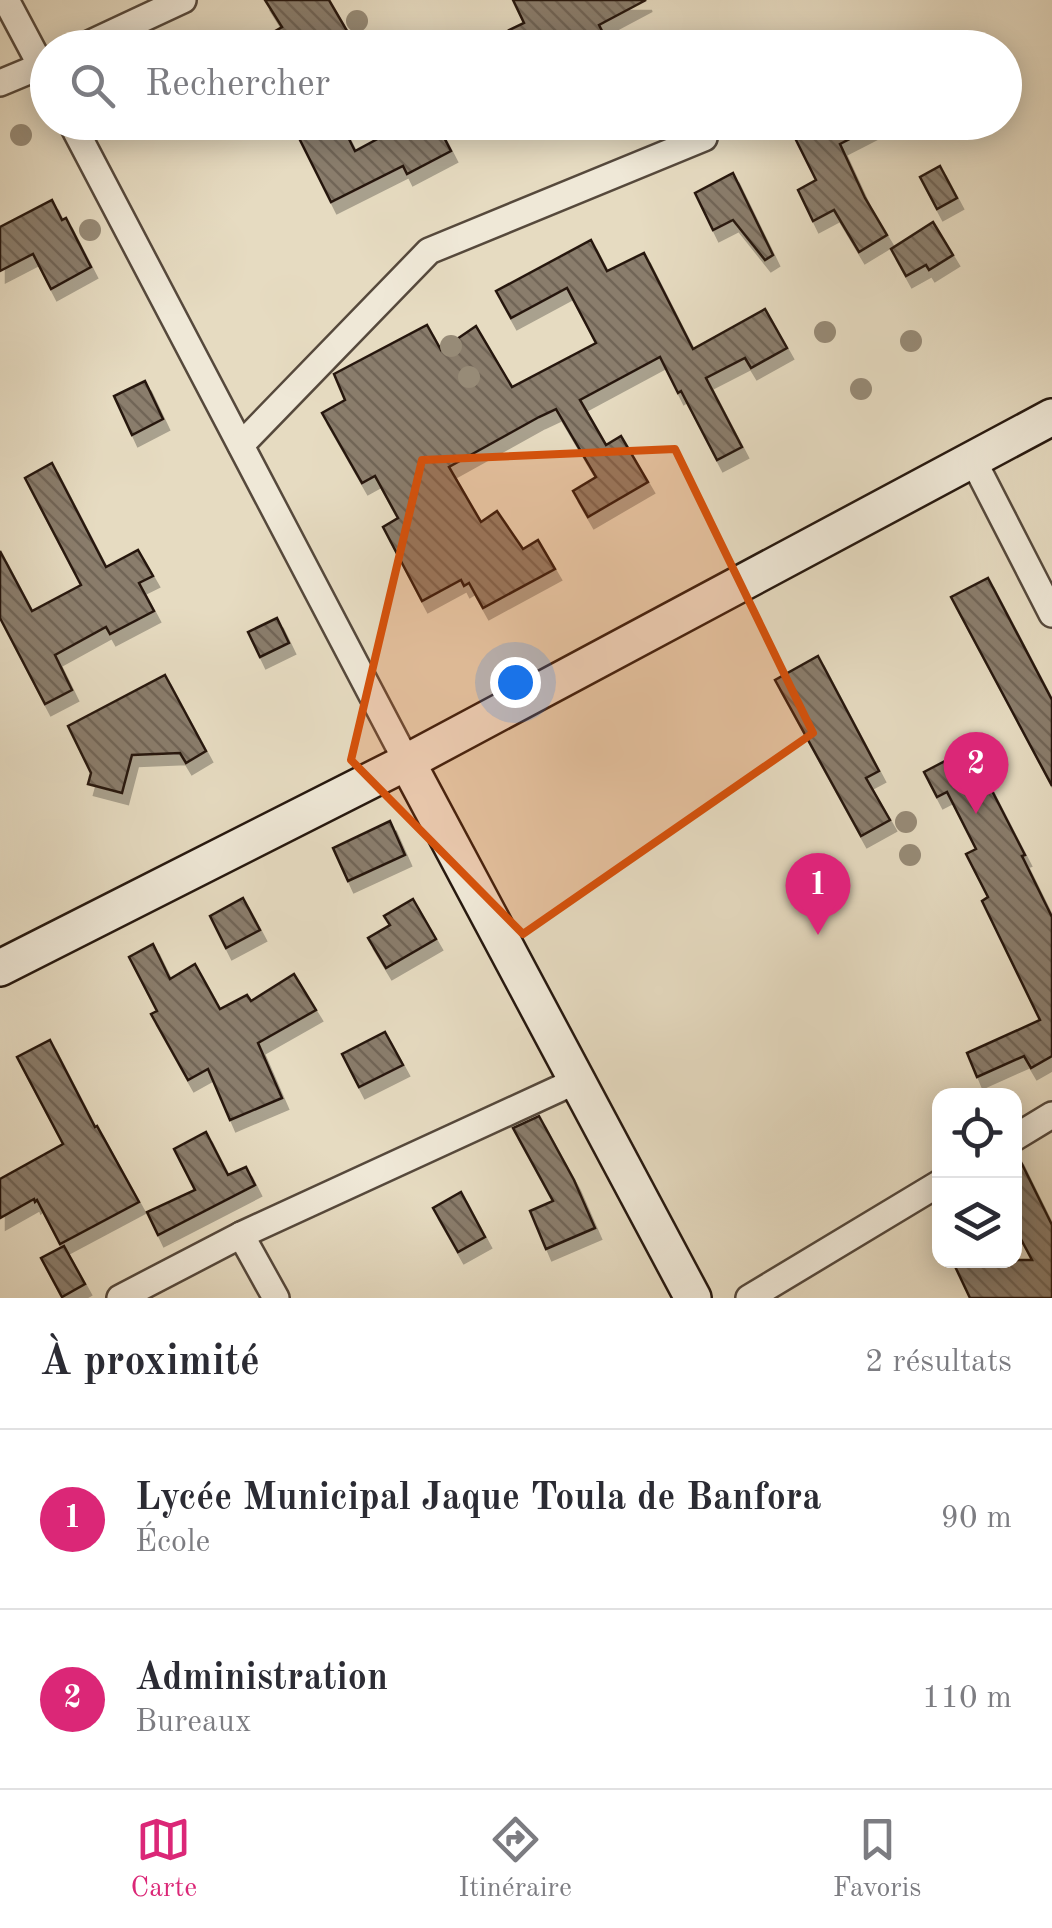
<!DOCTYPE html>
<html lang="fr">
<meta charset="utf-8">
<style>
:root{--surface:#fff;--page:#f2f2f3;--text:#2b2b33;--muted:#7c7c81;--line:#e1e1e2;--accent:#db2777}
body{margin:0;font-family:"Old Standard TT",serif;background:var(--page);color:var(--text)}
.controls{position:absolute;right:30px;bottom:30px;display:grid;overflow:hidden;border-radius:20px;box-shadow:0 5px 25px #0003}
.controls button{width:90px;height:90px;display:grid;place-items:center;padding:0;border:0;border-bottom:2px solid var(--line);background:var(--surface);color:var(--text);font:50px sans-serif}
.you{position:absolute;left:515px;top:682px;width:35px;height:35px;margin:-25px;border:8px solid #fff;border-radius:50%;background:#1a73e8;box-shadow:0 0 0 15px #1a73e833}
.badge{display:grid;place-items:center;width:65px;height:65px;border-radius:50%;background:var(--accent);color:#fff;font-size:32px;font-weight:700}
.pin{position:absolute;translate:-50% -82px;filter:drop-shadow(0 2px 5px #0008)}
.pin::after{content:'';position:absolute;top:52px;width:35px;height:30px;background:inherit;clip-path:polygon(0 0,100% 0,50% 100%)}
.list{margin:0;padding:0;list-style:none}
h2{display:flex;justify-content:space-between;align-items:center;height:130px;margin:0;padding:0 40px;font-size:42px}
h2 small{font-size:32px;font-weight:400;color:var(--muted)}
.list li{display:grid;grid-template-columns:65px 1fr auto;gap:30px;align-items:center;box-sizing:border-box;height:180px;padding:0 40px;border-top:2px solid var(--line)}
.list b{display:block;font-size:38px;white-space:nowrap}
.list p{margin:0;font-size:32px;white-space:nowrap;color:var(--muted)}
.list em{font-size:32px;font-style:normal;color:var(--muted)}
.icon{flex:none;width:55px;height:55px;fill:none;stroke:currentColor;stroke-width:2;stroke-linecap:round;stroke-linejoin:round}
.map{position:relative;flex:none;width:1052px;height:1298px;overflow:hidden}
.search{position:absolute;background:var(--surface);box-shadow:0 5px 25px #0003;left:30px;right:30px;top:30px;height:110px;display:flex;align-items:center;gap:25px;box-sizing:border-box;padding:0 35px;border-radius:55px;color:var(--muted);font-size:38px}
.sheet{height:490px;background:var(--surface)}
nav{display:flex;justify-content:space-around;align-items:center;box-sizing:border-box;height:140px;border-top:2px solid var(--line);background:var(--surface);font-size:28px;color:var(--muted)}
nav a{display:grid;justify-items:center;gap:5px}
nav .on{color:var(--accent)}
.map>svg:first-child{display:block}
.building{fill:url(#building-back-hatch);stroke:#26180f;stroke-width:2.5;filter:url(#shadow)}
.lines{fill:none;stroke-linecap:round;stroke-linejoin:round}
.street-casing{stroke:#56493c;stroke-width:30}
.secondary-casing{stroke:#26180f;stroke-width:40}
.street{stroke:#efe8d7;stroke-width:25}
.secondary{stroke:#efe8d7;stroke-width:35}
.tree{fill:#978b77}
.marked{fill:#d5520c;fill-opacity:0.2;stroke:#d5520c;stroke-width:8;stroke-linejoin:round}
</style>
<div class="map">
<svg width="1052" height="1298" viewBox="0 0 1052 1298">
<defs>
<pattern id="building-back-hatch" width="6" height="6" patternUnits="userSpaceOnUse" patternTransform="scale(2.5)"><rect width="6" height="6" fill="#8a7d6c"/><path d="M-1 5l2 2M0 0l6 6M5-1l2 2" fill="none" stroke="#716557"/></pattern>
<filter id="shadow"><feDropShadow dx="6" dy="11" stdDeviation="0" flood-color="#0004"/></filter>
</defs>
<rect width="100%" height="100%" fill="#e6dbc1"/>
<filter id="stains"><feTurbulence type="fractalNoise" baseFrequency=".002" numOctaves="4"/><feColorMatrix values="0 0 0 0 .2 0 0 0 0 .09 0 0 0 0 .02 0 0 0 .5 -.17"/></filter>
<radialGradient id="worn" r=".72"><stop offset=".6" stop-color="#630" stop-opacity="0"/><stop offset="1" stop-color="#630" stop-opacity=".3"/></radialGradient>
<!-- building -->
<g class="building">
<path d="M 265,0 L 329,0 L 357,48 L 246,48 L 282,27 Z"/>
<path d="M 513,0 L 646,0 L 599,25 L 611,48 L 517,48 L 509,30 L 524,23 Z"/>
<path d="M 291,122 L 316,122 L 324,134 L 342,125 L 355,151 L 409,122 L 436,122 L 451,151 L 407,174 L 403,166 L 331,202 Z"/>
<path d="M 814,122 L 883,122 L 840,144 L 865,198 L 887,235 L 859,252 L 834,210 L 813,221 L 798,190 L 816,180 L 793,134 Z"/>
<path d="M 940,166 L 957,198 L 937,209 L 920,177 Z"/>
<path d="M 733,173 L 773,255 L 765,260 L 733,220 L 713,230 L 695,193 Z"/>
<path d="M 52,200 L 62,220 L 66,218 L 91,267 L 51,289 L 33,254 L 0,271 L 0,227 Z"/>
<path d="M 933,222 L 953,255 L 929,270 L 926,265 L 906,276 L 891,249 Z"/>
<path d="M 591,240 L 607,271 L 644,253 L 693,349 L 765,309 L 787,348 L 751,368 L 745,358 L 706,378 L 742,447 L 717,460 L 681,391 L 678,393 L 660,357 L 580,400 L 606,445 L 621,436 L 648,482 L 588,517 L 573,491 L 596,477 L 556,409 L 539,417 L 449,467 L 481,522 L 497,511 L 523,549 L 538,540 L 555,569 L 483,608 L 469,583 L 464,586 L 461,580 L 422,601 L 383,527 L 398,518 L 375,476 L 362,483 L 322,413 L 345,400 L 334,374 L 427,325 L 441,350 L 476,326 L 512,387 L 596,343 L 567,288 L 511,318 L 496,291 Z"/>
<path d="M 145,381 L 163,419 L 132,435 L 114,396 Z"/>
<path d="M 52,463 L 106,567 L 138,550 L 153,576 L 139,583 L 154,611 L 110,634 L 106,627 L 55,655 L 72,690 L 45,704 L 0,618 L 0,551 L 32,611 L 81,585 L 25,478 Z"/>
<path d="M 988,578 L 1052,700 L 1052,786 L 951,597 Z"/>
<path d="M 277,618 L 289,643 L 260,657 L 248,632 Z"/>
<path d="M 818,656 L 879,771 L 866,778 L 890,820 L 861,836 L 775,680 Z"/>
<path d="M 165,675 L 206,751 L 186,763 L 180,753 L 132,755 L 122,793 L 88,784 L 91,773 L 68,726 Z"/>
<path d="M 970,748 L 1025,855 L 1022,856 L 1052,917 L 1052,1056 L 1031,1068 L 1024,1056 L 977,1077 L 967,1053 L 1040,1020 L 982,901 L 988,897 L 966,854 L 976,849 L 947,792 L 937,797 L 924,772 Z"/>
<path d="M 390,821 L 405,855 L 348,881 L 333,848 Z"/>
<path d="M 243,898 L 260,930 L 226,948 L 210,916 Z"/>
<path d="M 413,899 L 436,939 L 386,968 L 368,938 L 390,925 L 384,916 Z"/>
<path d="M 153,944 L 170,979 L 195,964 L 220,1009 L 247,995 L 251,1001 L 294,974 L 316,1010 L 258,1043 L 282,1098 L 230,1120 L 208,1069 L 188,1080 L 151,1014 L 157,1011 L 129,957 Z"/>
<path d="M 385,1032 L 403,1065 L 359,1087 L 342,1054 Z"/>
<path d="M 50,1040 L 95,1127 L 97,1126 L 139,1202 L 60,1244 L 37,1200 L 35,1202 L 34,1199 L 0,1218 L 0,1179 L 63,1144 L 17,1057 Z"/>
<path d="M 539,1116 L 574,1180 L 595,1228 L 546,1249 L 530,1211 L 553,1201 L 513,1128 Z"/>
<path d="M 206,1132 L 228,1175 L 246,1167 L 255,1185 L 158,1235 L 147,1212 L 195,1190 L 174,1149 Z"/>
<path d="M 1014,1154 L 1017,1154 L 1052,1225 L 1052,1298 L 970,1298 L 952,1260 L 1032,1260 L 1014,1226 Z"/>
<path d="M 461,1192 L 485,1237 L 458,1252 L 433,1208 Z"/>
<path d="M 64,1246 L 85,1284 L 62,1297 L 41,1258 Z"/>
</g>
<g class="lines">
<!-- street casing -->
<g class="street-casing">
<g id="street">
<path d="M 6,0 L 48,79"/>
<path d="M 80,48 L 183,0"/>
<path d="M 0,83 L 48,63"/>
<path d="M 71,122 L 407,762"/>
<path d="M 241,445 L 429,251 L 704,138"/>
<path d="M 973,460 L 1052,614"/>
<path d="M 1014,1138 L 1052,1115"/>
<path d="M 241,1235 L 276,1298"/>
<path d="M 120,1298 L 241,1235 L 578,1080"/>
<path d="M 749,1298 L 940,1183"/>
</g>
</g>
<!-- secondary casing -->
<g class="secondary-casing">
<g id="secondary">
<path d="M 407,762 L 693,1298"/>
<path d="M 0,968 L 407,762 L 1052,417"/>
</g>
</g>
<!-- street -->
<use href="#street" class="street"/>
<!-- secondary -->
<use href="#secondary" class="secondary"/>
</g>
<!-- trees -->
<g class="tree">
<circle cx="357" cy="21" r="11"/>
<circle cx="21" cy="135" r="11"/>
<circle cx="90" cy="230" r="11"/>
<circle cx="825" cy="332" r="11"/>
<circle cx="911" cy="341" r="11"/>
<circle cx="451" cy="346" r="11"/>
<circle cx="469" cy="377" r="11"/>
<circle cx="861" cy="389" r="11"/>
<circle cx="906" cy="822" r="11"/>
<circle cx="910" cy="855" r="11"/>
</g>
<!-- marked area -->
<path class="marked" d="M 675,449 L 813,733 L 523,934 L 351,760 L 422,460 Z"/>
<rect width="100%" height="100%" filter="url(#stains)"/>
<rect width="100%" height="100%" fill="url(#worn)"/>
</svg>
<div class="controls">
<button><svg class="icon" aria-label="locate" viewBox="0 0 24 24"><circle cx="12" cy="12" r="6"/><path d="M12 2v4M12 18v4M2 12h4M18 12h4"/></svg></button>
<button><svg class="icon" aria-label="layers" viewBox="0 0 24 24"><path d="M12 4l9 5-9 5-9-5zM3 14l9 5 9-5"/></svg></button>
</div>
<div class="you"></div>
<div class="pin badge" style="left:818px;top:935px">1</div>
<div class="pin badge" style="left:976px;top:814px">2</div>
<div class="search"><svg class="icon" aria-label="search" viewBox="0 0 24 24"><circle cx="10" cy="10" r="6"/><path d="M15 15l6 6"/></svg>Rechercher</div>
</div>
<section class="sheet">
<h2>À proximité<small>2 résultats</small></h2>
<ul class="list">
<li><span class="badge">1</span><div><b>Lycée Municipal Jaque Toula de Banfora</b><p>École</p></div><em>90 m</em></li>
<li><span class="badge">2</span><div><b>Administration</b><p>Bureaux</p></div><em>110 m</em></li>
</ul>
</section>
<nav>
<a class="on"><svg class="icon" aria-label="map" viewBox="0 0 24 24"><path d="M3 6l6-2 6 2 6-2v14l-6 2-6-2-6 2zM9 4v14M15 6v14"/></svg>Carte</a>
<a><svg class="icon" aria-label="directions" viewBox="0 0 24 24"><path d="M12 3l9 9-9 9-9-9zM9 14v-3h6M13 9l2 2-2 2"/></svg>Itinéraire</a>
<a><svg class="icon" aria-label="saved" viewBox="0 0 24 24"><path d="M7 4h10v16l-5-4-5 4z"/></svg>Favoris</a>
</nav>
